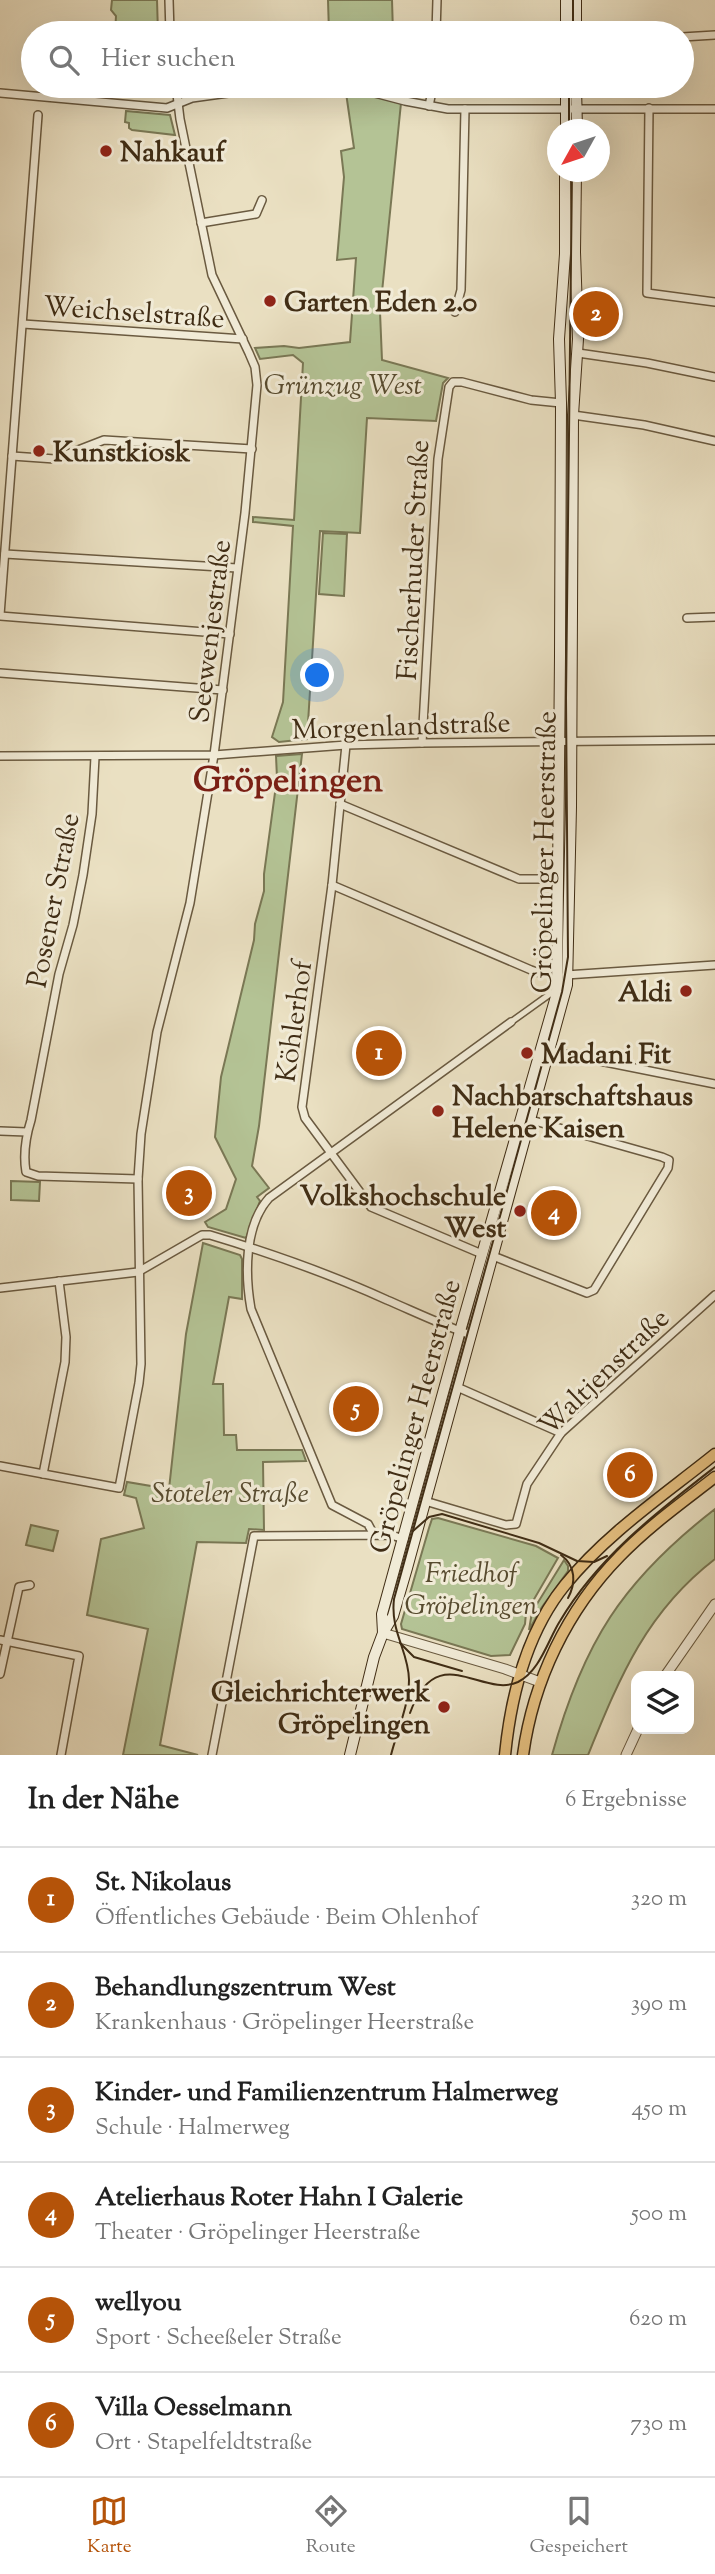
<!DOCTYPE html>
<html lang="de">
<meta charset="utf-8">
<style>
:root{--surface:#fff;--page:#f6f6f6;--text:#222;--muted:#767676;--line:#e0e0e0;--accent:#b45309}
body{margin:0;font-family:"Sorts Mill Goudy",serif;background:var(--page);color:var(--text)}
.controls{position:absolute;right:21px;bottom:21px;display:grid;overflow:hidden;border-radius:14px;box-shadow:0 7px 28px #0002}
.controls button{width:63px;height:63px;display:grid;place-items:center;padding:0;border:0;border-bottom:2px solid var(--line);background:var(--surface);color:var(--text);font:35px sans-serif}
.compass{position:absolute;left:547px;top:119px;width:63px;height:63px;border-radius:50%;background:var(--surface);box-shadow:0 7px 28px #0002;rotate:230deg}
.you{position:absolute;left:318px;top:676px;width:24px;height:24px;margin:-18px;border:5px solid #fff;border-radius:50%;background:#1a73e8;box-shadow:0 0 0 10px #1a73e833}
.badge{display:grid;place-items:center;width:46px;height:46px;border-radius:50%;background:var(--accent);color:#fff;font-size:23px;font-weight:700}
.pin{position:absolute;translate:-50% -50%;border:4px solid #fff;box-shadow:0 2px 7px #0006}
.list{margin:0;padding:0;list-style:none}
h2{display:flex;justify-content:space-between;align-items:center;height:91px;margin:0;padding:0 28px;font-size:30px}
h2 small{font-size:23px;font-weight:400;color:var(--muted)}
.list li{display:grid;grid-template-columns:46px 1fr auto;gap:21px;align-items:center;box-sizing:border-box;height:105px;padding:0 28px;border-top:2px solid var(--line)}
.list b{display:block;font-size:26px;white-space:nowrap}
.list p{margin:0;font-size:23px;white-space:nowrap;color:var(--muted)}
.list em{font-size:23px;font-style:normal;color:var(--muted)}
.icon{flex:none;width:38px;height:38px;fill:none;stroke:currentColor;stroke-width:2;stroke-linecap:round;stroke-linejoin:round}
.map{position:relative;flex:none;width:715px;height:1755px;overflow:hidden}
.search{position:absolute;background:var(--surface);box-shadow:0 7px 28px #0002;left:21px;right:21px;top:21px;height:77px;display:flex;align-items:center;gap:18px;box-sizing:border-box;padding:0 24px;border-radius:38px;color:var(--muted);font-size:26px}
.sheet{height:721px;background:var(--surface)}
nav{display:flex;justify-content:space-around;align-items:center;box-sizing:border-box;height:98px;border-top:2px solid var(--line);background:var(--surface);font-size:19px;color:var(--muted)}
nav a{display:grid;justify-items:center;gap:4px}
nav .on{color:var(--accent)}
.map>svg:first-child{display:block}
.green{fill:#b4c395;stroke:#7a7855;stroke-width:2}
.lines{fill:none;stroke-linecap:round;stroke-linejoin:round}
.pedestrian-casing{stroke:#6a5a40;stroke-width:8}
.minor-casing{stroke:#6a5a40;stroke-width:10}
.tertiary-casing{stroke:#6a5a40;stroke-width:11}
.secondary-casing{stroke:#402d15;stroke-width:12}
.primary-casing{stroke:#402d15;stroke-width:13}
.pedestrian{stroke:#f1ebd7;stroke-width:5}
.minor{stroke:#f1ebd7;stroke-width:7}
.tertiary{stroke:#f1ebd7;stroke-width:9}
.secondary{stroke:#f1ebd7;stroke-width:10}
.primary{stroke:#e5c081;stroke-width:10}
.tram{stroke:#402d15;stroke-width:2}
.poi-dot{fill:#8f2418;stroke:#f1ebd7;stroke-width:2.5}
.labels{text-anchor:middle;stroke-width:6;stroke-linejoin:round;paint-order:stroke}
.poi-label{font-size:28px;font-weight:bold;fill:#402d15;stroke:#f1ebd7;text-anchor:start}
.street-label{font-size:28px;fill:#402d15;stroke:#f1ebd7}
.park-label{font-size:28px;font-style:italic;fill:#574b2f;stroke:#f1ebd7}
.district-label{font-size:35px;font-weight:bold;fill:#7a1f14;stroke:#f1ebd7}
</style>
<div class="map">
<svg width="715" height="1755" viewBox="0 0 715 1755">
<rect width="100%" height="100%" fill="#eae0c2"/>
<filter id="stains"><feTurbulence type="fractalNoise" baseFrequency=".00286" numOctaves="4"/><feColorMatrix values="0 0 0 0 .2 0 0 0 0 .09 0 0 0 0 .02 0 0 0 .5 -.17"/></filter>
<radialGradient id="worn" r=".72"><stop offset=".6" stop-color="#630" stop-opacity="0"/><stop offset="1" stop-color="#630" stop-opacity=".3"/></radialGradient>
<!-- green -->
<g class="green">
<path d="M 112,0 L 157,0 L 158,33 L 137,33 L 135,23 L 121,24 L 121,33 L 115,33 L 116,16 L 111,10 Z"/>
<path d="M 328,0 L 392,0 L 393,33 L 329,33 Z"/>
<path d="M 345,86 L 417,86 L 417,94 L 402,93 L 380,312 L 382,360 L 448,378 L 443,383 L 436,421 L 367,418 L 360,533 L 320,531 L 307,739 L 279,742 L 272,737 L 283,702 L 293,526 L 253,522 L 253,517 L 294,520 L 303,363 L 293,355 L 260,359 L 255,348 L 284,346 L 299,348 L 350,342 L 356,258 L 337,260 L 344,177 L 341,151 L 354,148 Z"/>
<path d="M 126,111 L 170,115 L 175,135 L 132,130 L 129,128 L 129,123 L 125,122 Z"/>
<path d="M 323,533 L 347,534 L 344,596 L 319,594 Z"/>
<path d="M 302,754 L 259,1126 L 252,1166 L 269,1188 L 257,1197 L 260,1201 L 246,1238 L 208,1227 L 205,1222 L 226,1209 L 236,1179 L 215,1137 L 221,1077 L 254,940 L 255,924 L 264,891 L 264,874 L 277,778 L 276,756 Z"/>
<path d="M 11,1181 L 40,1182 L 39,1201 L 11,1200 Z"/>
<path d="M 203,1243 L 240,1255 L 242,1259 L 242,1299 L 229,1297 L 213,1384 L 223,1384 L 224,1435 L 236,1435 L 237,1450 L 302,1450 L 306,1461 L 263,1462 L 264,1530 L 249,1529 L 246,1543 L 197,1542 L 160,1745 L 198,1755 L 123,1755 L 148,1629 L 87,1615 L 101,1539 L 144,1528 L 136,1498 L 124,1495 L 127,1482 L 169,1489 L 186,1334 Z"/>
<path d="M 715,1509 L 715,1559 C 646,1612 620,1677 588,1755 L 552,1755 C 583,1643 622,1581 715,1509 Z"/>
<path d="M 438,1518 L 536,1546 L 558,1558 L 526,1613 L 525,1624 L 510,1655 L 491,1656 L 402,1629 L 401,1624 L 429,1528 L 432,1519 Z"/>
<path d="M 31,1525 L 58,1531 L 53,1551 L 26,1545 Z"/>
<path d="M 564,1560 L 568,1566 L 568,1571 L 542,1607 L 529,1630 L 532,1612 Z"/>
</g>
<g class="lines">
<!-- pedestrian casing -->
<g class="pedestrian-casing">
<path id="pedestrian" d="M 511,1022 L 557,989"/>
</g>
<!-- minor casing -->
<g class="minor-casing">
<g id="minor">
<path d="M 169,0 L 170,33"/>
<path d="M 436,33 L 437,0"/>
<path d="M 682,37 L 715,35"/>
<path d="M 348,86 L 405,101 L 448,109 L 715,109"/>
<path d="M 0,93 L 167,108 L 192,98 L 279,86"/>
<path d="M 429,106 L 433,86"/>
<path d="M 649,108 L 647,293 L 715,302"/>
<path d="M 201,223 L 256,214 L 262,200"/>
<path d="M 455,312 L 461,290 L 465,109"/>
<path d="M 23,324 L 243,339"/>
<path d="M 578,353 L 647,363 L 715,377"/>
<path d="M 573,415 L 644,425 L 715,441"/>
<path d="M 12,456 L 55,459 L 104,440 L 252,449"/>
<path d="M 5,554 L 237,568"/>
<path d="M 0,615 L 38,115"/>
<path d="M 0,616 L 230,634"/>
<path d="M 687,618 L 715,617"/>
<path d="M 0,673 L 223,690"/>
<path d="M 422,743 L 438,459 L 449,387 L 453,382 L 462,382 L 531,400 L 561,403"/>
<path d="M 346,745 L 332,885 L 302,1107 L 305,1118 L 371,1207 L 482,1254"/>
<path d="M 0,756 L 214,755 L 346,745 L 422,743 L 715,740"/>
<path d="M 95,757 L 92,814 L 83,875 L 73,925 L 59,974 L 31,1120 C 26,1136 23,1154 26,1172 L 38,1176 L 138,1179"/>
<path d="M 340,804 L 519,879 L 559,879"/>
<path d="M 332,885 L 531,970 L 540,973 L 557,965"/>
<path d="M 566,975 L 715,965"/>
<path d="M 550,1051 L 715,1084"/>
<path d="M 0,1131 L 27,1132"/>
<path d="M 493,1256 L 587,1293 L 594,1290 L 668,1168 L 669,1160 L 662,1157 L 531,1120"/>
<path d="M 0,1288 L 138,1272 L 202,1235 L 210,1235 C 270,1253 330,1274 387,1300 C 415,1312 442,1325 471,1335"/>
<path d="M 457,1387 L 561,1433"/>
<path d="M 0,1466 L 119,1488 L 139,1383 L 141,1364 L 138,1179 L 141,1134 L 157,1032 L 190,903 L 214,755 L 245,513 L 257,385 L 255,367 L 249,353 L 212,275 L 180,119 L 176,86"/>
<path d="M 43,1474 L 65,1362 L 66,1337 L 59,1281"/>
<path d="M 425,1501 L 506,1525 L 516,1524 L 527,1484 L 561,1433 L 715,1295"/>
<path d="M 374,1535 L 368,1524 L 332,1505 L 251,1309 C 245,1275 244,1226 269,1198 L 511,1022"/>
<path d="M 0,1640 L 79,1656 L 61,1755"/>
<path d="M 0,1674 L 19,1587 L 30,1585"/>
<path d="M 212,1755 L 254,1536 L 391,1535 L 404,1539"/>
</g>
</g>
<!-- tertiary casing -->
<g class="tertiary-casing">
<g id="tertiary">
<path d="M 383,1633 L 505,1669 L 540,1682"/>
<path d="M 665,1676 L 715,1604"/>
<path d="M 626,1755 L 638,1729"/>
</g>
</g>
<!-- secondary casing -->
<g class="secondary-casing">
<g id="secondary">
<path d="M 566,33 L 566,0"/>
<path d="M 576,33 L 576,0"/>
<path d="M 576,86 L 577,130"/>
<path d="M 566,130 L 566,86"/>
<path d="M 383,1633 L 382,1614 L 460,1331 L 557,993 L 560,656 L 561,403 L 559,339 L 565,254 L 565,172"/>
<path d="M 350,1755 L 374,1657 L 383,1633 L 393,1616 L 407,1568 L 567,985 L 571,807 L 573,415 L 578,339 L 575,252 L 576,172"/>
</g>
</g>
<!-- primary casing -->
<g class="primary-casing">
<g id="primary">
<path d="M 505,1755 C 511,1695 526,1633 565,1585 C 606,1534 664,1495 715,1454"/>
<path d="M 523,1755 C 533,1681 567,1610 620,1556 C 649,1526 683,1502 715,1477"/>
</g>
</g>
<!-- pedestrian -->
<use href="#pedestrian" class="pedestrian"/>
<!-- minor -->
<use href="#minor" class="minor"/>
<!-- tertiary -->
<use href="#tertiary" class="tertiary"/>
<!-- secondary -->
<use href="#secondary" class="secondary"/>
<!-- primary -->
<use href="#primary" class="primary"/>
<!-- tram -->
<g class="tram">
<path d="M 573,33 L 573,0"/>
<path d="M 569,130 L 569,86"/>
<path d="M 413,1531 L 429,1517 L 442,1514 L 539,1543 L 577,1561 L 594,1562 L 607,1556"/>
<path d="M 561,1555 C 576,1566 576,1583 568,1598"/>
<path d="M 400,1643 L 414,1657 L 462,1671"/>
<path d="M 410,1713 C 437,1638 482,1699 518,1682 C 540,1671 548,1640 560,1621 C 598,1557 657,1512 715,1467"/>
<path d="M 391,1755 C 397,1731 409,1705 409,1680 C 409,1652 390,1632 394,1599 L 562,992 L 568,957 L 566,698 L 572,172"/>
</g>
</g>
<!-- markers -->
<g class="poi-dot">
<circle cx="106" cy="151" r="7"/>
<circle cx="270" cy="301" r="7"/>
<circle cx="39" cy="451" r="7"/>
<circle cx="686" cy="991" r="7"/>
<circle cx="527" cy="1053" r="7"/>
<circle cx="438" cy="1111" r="7"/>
<circle cx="520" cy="1211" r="7"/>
<circle cx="444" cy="1707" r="7"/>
</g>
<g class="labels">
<!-- poi labels -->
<g class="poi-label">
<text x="120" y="161">Nahkauf</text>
<text x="284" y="311">Garten Eden 2.0</text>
<text x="53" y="461">Kunstkiosk</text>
<text x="672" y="1001" text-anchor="end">Aldi</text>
<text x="541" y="1063">Madani Fit</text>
<text x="452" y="1105">Nachbarschaftshaus<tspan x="452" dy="32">Helene Kaisen</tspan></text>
<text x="506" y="1205" text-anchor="end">Volkshochschule<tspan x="506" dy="32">West</tspan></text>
<text x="430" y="1701" text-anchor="end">Gleichrichterwerk<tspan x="430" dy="32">Gröpelingen</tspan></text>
</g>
<!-- street labels -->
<g class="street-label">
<text transform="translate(134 311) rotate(4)" y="10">Weichselstraße</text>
<text transform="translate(412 560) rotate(-87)" y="10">Fischerhuder Straße</text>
<text transform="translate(209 631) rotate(-83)" y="10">Seewenjestraße</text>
<text transform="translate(401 725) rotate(-2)" y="10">Morgenlandstraße</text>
<text transform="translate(543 852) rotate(-89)" y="10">Gröpelinger Heerstraße</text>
<text transform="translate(52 900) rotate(-79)" y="10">Posener Straße</text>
<text transform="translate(293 1021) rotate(-82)" y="10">Köhlerhof</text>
<text transform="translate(603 1371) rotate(-44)" y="10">Waltjenstraße</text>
<text transform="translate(414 1416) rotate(-75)" y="10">Gröpelinger Heerstraße</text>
</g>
<!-- park labels -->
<g class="park-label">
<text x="343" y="394">Grünzug West</text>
<text x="230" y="1502">Stoteler Straße</text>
<text x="471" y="1582">Friedhof<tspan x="471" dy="32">Gröpelingen</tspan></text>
</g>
<!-- district labels -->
<g class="district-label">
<text x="288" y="791">Gröpelingen</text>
</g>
</g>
<rect width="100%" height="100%" filter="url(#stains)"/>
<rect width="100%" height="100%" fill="url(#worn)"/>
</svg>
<div class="controls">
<button><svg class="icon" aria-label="layers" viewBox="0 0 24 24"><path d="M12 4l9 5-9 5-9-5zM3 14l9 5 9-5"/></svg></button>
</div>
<svg class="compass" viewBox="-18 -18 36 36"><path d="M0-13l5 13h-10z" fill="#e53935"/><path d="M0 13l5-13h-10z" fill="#767676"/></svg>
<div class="you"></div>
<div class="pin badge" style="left:379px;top:1053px">1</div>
<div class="pin badge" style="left:596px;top:314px">2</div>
<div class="pin badge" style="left:189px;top:1193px">3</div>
<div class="pin badge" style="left:554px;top:1213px">4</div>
<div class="pin badge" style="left:356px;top:1409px">5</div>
<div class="pin badge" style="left:630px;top:1475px">6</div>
<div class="search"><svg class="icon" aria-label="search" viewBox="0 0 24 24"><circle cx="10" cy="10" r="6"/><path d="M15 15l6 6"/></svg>Hier suchen</div>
</div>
<section class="sheet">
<h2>In der Nähe<small>6 Ergebnisse</small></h2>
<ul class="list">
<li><span class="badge">1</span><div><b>St. Nikolaus</b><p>Öffentliches Gebäude · Beim Ohlenhof</p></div><em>320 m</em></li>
<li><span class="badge">2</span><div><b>Behandlungszentrum West</b><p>Krankenhaus · Gröpelinger Heerstraße</p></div><em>390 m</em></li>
<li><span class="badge">3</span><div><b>Kinder- und Familienzentrum Halmerweg</b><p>Schule · Halmerweg</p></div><em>450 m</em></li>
<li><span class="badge">4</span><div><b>Atelierhaus Roter Hahn I Galerie</b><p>Theater · Gröpelinger Heerstraße</p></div><em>500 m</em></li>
<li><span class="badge">5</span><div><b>wellyou</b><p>Sport · Scheeßeler Straße</p></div><em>620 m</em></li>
<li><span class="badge">6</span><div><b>Villa Oesselmann</b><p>Ort · Stapelfeldtstraße</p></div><em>730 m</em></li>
</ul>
</section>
<nav>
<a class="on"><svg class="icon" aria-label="map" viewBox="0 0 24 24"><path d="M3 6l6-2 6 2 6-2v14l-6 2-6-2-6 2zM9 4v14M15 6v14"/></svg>Karte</a>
<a><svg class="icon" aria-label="directions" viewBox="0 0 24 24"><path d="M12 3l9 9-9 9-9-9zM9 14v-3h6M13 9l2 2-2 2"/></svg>Route</a>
<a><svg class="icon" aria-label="saved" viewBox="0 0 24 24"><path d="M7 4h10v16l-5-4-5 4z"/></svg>Gespeichert</a>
</nav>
